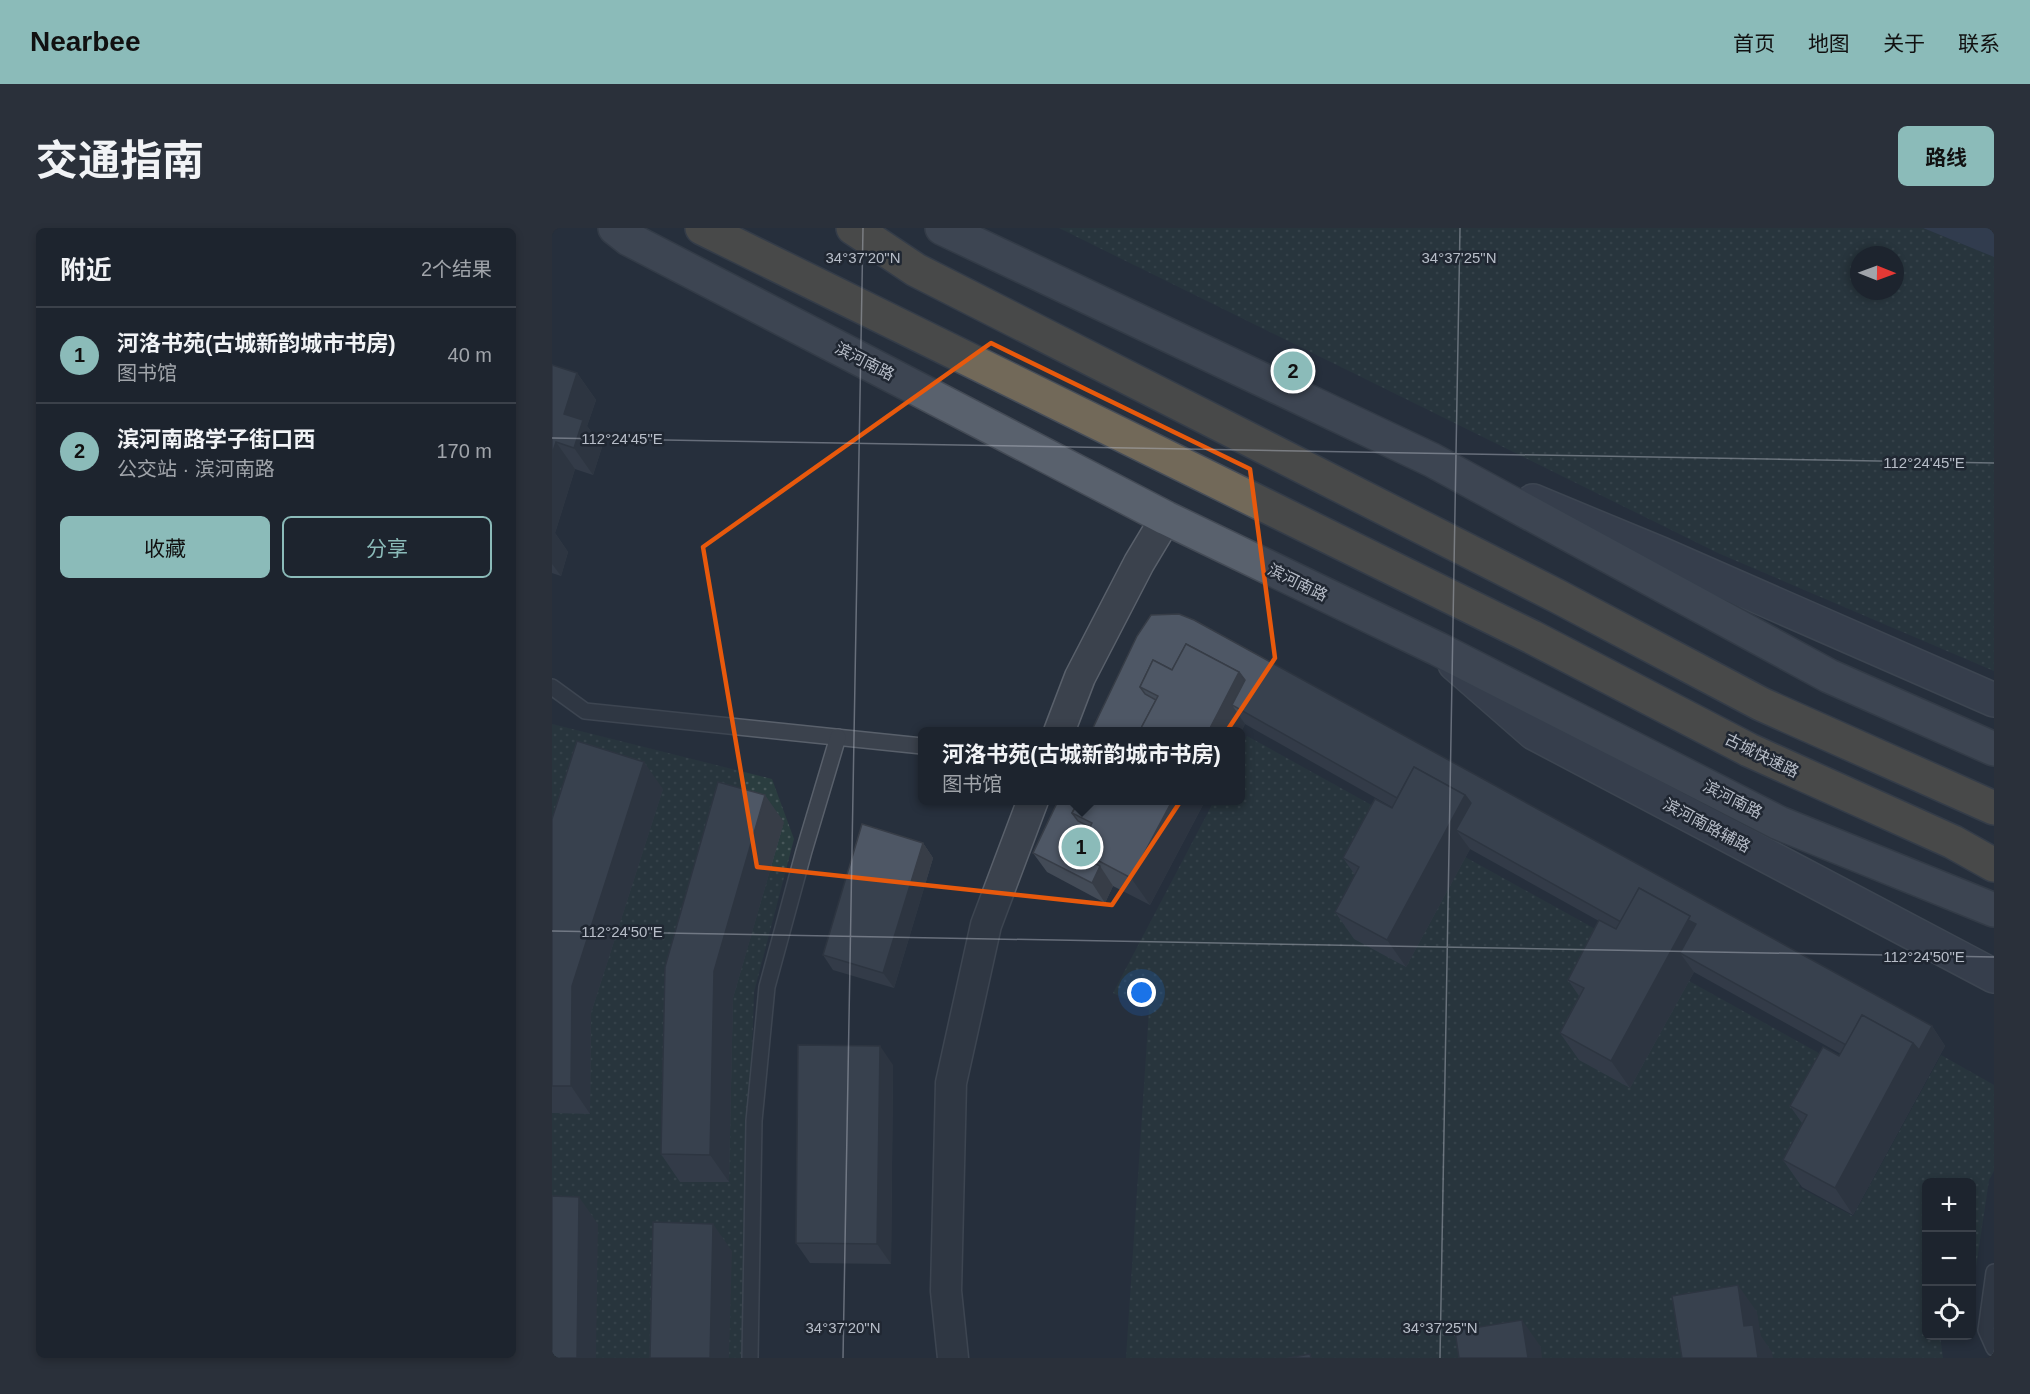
<!DOCTYPE html>
<html lang="zh">
<meta charset="utf-8">
<style>
:root{--surface:#1d242e;--page:#2a303a;--text:#f1f3f6;--muted:#a0a4aa;--line:#3b414a;--accent:#8bbbb9}
body{margin:0;font-family:Helvetica,"Noto Sans SC",sans-serif;background:var(--page);color:var(--text)}
.controls{position:absolute;right:18px;bottom:18px;display:grid;overflow:hidden;border-radius:9px;box-shadow:0 3px 9px #0003}
.controls button{width:54px;height:54px;display:grid;place-items:center;padding:0;border:0;border-bottom:2px solid var(--line);background:var(--surface);color:var(--text);font:30px sans-serif}
.compass{position:absolute;left:1298px;top:18px;width:54px;height:54px;border-radius:50%;background:var(--surface);box-shadow:0 3px 9px #0003;rotate:91deg}
.you{position:absolute;left:590px;top:765px;width:21px;height:21px;margin:-15px;border:4px solid #fff;border-radius:50%;background:#1a73e8;box-shadow:0 0 0 9px #1a73e833}
.badge{display:grid;place-items:center;width:39px;height:39px;border-radius:50%;background:var(--accent);color:#111;font-size:20px;font-weight:700}
.pin{position:absolute;translate:-50% -50%;border:3px solid #fff;box-shadow:0 2px 6px #0006}
.popup{position:absolute;left:366px;top:499px;width:327px;height:78px;box-sizing:border-box;display:grid;place-content:center;border-radius:9px;background:var(--surface);filter:drop-shadow(0 2px 4px #0005);font-size:20px;white-space:nowrap;color:var(--muted)}
.popup b{font-size:22px;color:var(--text)}
.popup::after{content:'';position:absolute;left:50%;top:100%;margin-left:-12px;border:12px solid transparent;border-top-color:var(--surface)}
.list{margin:0;padding:0;list-style:none}
h2{display:flex;justify-content:space-between;align-items:center;height:78px;margin:0;padding:0 24px;font-size:26px}
h2 small{font-size:20px;font-weight:400;color:var(--muted)}
.list li{display:grid;grid-template-columns:39px 1fr auto;gap:18px;align-items:center;box-sizing:border-box;height:96px;padding:0 24px;border-top:2px solid var(--line)}
.list b{display:block;font-size:22px;white-space:nowrap}
.list p{margin:0;font-size:20px;white-space:nowrap;color:var(--muted)}
.list em{font-size:20px;font-style:normal;color:var(--muted)}
.actions{display:flex;gap:12px;padding:18px 24px}
.actions a{flex:1;padding:14px 0;border:2px solid var(--accent);border-radius:9px;text-align:center;font-size:21px;color:var(--accent)}
.actions .main{background:var(--accent);color:#111}
.icon{flex:none;width:33px;height:33px;fill:none;stroke:currentColor;stroke-width:2;stroke-linecap:round;stroke-linejoin:round}
.map{position:relative;flex:none;width:1442px;height:1130px;overflow:hidden;border-radius:9px}
header{display:flex;align-items:center;gap:36px;box-sizing:border-box;height:84px;padding:0 30px;background:var(--accent);color:#111}
header strong{font-size:28px}
nav{display:flex;gap:33px;margin-inline-start:auto;font-size:21px}
.intro{display:flex;align-items:center;justify-content:space-between;box-sizing:border-box;height:144px;padding:0 36px}
h1{margin:0;font-size:42px}
.button{padding:15px 27px;border-radius:9px;background:var(--accent);color:#111;font-size:21px;font-weight:700}
main{display:flex;gap:36px;padding:0 36px}
aside{flex:1;background:var(--surface);border-radius:9px;box-shadow:0 3px 9px #0003}
.map>svg:first-child{display:block}
.green{fill:url(#green-dots);fill-rule:evenodd}
.water{fill:#3e4d64}
.lines{fill:none;stroke-linecap:round;stroke-linejoin:round}
.lane-casing{stroke:#59606b;stroke-width:18}
.street-casing{stroke:#59606b;stroke-width:33}
.secondary-casing{stroke:#59606b;stroke-width:36}
.primary-casing{stroke:#444b56;stroke-width:36}
.highway-casing{stroke:#464d58;stroke-width:36}
.lane{stroke:#3b424d;stroke-width:15}
.street{stroke:#3b424d;stroke-width:30}
.secondary{stroke:#495160;stroke-width:33}
.primary{stroke:#59616d;stroke-width:33}
.highway{stroke:#726959;stroke-width:33}
.wall{fill:#434b57}
.shaded-wall{fill:#373d47}
.building{fill:#4e5765;stroke:#373d47;stroke-width:1.5}
.marked{fill:none;stroke:#e8590c;stroke-width:4.5;stroke-linejoin:round}
.ticks{fill:none;stroke:#b7bdc8;stroke-width:1.5;stroke-opacity:0.45}
.labels{text-anchor:middle;stroke-width:5;stroke-linejoin:round;paint-order:stroke}
.street-label{font-size:16px;fill:#b7bdc8;stroke:#202732}
.ticks-label{font-size:15px;text-anchor:middle;fill:#b7bdc8;stroke:#202732;stroke-width:5;stroke-linejoin:round;paint-order:stroke}
</style>
<header>
<strong>Nearbee</strong>
<nav><a>首页</a><a>地图</a><a>关于</a><a>联系</a></nav>
</header>
<div class="intro"><h1>交通指南</h1><a class="button">路线</a></div>
<main>
<aside>
<h2>附近<small>2个结果</small></h2>
<ul class="list">
<li><span class="badge">1</span><div><b>河洛书苑(古城新韵城市书房)</b><p>图书馆</p></div><em>40 m</em></li>
<li><span class="badge">2</span><div><b>滨河南路学子街口西</b><p>公交站 · 滨河南路</p></div><em>170 m</em></li>
</ul>
<div class="actions"><a class="main">收藏</a><a>分享</a></div>
</aside>
<div class="map">
<svg width="1442" height="1130" viewBox="0 0 1442 1130">
<defs>
<pattern id="green-dots" width="8" height="8" patternUnits="userSpaceOnUse" patternTransform="scale(1.5)"><rect width="8" height="8" fill="#2a3d3f"/><path d="M2 2h.1M6 6h.1" fill="none" stroke="#475759" stroke-width="1.8" stroke-linecap="round"/></pattern>
</defs>
<rect width="100%" height="100%" fill="#27303d"/>
<!-- green -->
<g class="green">
<path d="M 507,0 L 1371,0 L 1442,29 L 1442,443 L 1166,325 ZM 1307,27 L 1343,27 L 1343,63 L 1307,63 Z"/>
<path d="M 0,496 L 220,551 L 242,611 L 202,764 L 190,1130 L 0,1130 Z"/>
<path d="M 695,508 L 1292,839 L 1271,915 L 1247,959 L 1301,988 L 1389,827 L 1442,857 L 1442,943 L 1437,952 L 1420,1065 L 1420,954 L 1374,954 L 1374,1108 L 1388,1108 L 1391,1130 L 574,1130 L 597,782 L 561,765 L 662,573 L 688,572 L 688,522 Z"/>
</g>
<!-- water -->
<path class="water" d="M 1371,0 L 1442,0 L 1442,29 Z"/>
<g class="lines">
<!-- lane casing -->
<g class="lane-casing">
<g id="lane">
<path d="M 0,459 L 33,483 L 370,518"/>
<path d="M 1442,1044 L 1434,1102 L 1442,1120"/>
<path d="M 198,1130 L 202,893 L 215,759 L 252,623 L 286,509"/>
</g>
</g>
<!-- street casing -->
<g class="street-casing">
<g id="street">
<path d="M 507,504 L 528,449 L 587,335 L 614,290"/>
<path d="M 401,1130 L 394,1063 L 399,855 L 434,697 L 481,572"/>
</g>
</g>
<!-- secondary casing -->
<g class="secondary-casing">
<g id="secondary">
<path d="M 981,273 L 1109,326 L 1442,472"/>
<path d="M 903,436 L 982,505 L 1442,748"/>
</g>
</g>
<!-- primary casing -->
<g class="primary-casing">
<g id="primary">
<path d="M 63,0 L 77,11 L 614,290 L 886,421 L 1227,595 L 1442,682"/>
<path d="M 390,0 L 880,232 L 1277,448 L 1442,521"/>
</g>
</g>
<!-- highway casing -->
<g class="highway-casing">
<g id="highway">
<path d="M 150,0 L 980,409 L 1197,522 L 1401,614 L 1442,637"/>
<path d="M 301,0 L 364,42 L 1005,368 L 1209,476 L 1442,580"/>
</g>
</g>
<!-- lane -->
<use href="#lane" class="lane"/>
<!-- street -->
<use href="#street" class="street"/>
<!-- secondary -->
<use href="#secondary" class="secondary"/>
<!-- primary -->
<use href="#primary" class="primary"/>
<!-- highway -->
<use href="#highway" class="highway"/>
</g>
<!-- wall -->
<g class="wall">
<path d="M 0,137 L 25,145 L 44,172 L 35,198 L 50,219 L 41,247 L 23,241 L 3,305 L 16,324 L 9,348 L 0,345 Z"/>
<path d="M 585,408 L 1380,798 L 1393,818 L 1301,987 L 1250,959 L 1231,932 L 1250,895 L 1238,878 L 1289,826 L 1142,744 L 1078,860 L 1027,832 L 1008,805 L 1027,768 L 1016,752 L 1047,693 L 918,621 L 854,739 L 802,711 L 783,684 L 803,647 L 791,630 L 840,579 L 693,496 L 688,506 L 688,504 L 539,504 Z"/>
<path d="M 111,561 L 39,785 L 38,886 L 0,885 L 0,591 Z"/>
<path d="M 506,573 L 653,573 L 598,677 L 561,658 L 553,675 L 495,644 L 481,625 Z"/>
<path d="M 232,594 L 181,770 L 177,954 L 128,954 L 109,926 Z"/>
<path d="M 371,615 L 381,630 L 342,760 L 281,742 L 271,727 Z"/>
<path d="M 341,837 L 339,1036 L 258,1035 L 244,1015 Z"/>
</g>
<!-- shaded-wall -->
<g class="shaded-wall">
<path d="M 25,145 L 44,172 L 35,198 L 50,219 L 41,247 L 22,220 L 12,186 Z"/>
<path d="M 4,214 L 23,241 L 3,305 L 16,324 L 9,348 L 0,336 L 0,226 Z"/>
<path d="M 687,444 L 706,471 L 680,477 L 693,496 L 688,506 L 688,504 L 656,504 Z"/>
<path d="M 92,534 L 111,561 L 39,785 L 38,886 L 19,858 L 20,758 Z"/>
<path d="M 213,567 L 232,594 L 181,770 L 177,954 L 158,927 L 162,743 Z"/>
<path d="M 913,567 L 932,594 L 904,602 L 918,621 L 854,739 L 835,712 Z"/>
<path d="M 620,573 L 653,573 L 598,677 L 579,650 Z"/>
<path d="M 371,615 L 381,630 L 342,760 L 331,745 Z"/>
<path d="M 548,638 L 561,658 L 553,675 L 540,655 Z"/>
<path d="M 1138,688 L 1157,715 L 1128,725 L 1142,744 L 1078,860 L 1059,833 Z"/>
<path d="M 1380,798 L 1393,818 L 1301,987 L 1283,960 L 1361,815 Z"/>
<path d="M 328,818 L 341,837 L 339,1036 L 325,1016 Z"/>
<path d="M 27,969 L 46,996 L 44,1130 L 25,1130 Z"/>
<path d="M 161,996 L 180,1023 L 177,1130 L 158,1130 Z"/>
<path d="M 1186,1057 L 1205,1084 L 1209,1108 L 1220,1124 L 1221,1130 L 1206,1130 L 1192,1098 Z"/>
<path d="M 970,1092 L 989,1119 L 990,1130 L 976,1130 Z"/>
</g>
<!-- building -->
<g class="building">
<path d="M 0,137 L 25,145 L 12,186 L 31,192 L 22,220 L 4,214 L 0,226 Z"/>
<path d="M 627,386 L 642,392 L 1380,798 L 1367,822 L 1361,815 L 1310,787 L 1294,817 L 1128,725 L 1144,696 L 1136,692 L 1138,688 L 1087,660 L 1069,694 L 904,602 L 919,575 L 913,567 L 862,539 L 845,570 L 680,477 L 693,452 L 687,444 L 634,416 L 620,442 L 601,432 L 588,459 L 593,466 L 604,472 L 587,504 L 539,504 L 585,408 L 599,387 Z"/>
<path d="M 634,416 L 687,444 L 656,504 L 587,504 L 606,468 L 588,459 L 601,432 L 620,442 Z"/>
<path d="M 25,513 L 92,534 L 20,758 L 19,858 L 0,858 L 0,591 Z"/>
<path d="M 862,539 L 913,567 L 835,712 L 783,684 L 807,639 L 791,630 L 823,571 L 840,580 Z"/>
<path d="M 166,554 L 213,567 L 162,743 L 158,927 L 109,926 L 113,739 Z"/>
<path d="M 506,573 L 527,573 L 520,585 L 526,593 L 538,599 L 526,622 L 531,630 L 548,638 L 540,655 L 481,625 Z"/>
<path d="M 527,573 L 620,573 L 579,650 L 526,622 L 540,595 L 520,585 Z"/>
<path d="M 310,596 L 371,615 L 331,745 L 271,727 Z"/>
<path d="M 1087,660 L 1138,688 L 1059,833 L 1008,805 L 1032,760 L 1016,752 L 1047,692 L 1064,701 Z"/>
<path d="M 1310,787 L 1361,815 L 1283,960 L 1231,932 L 1255,887 L 1238,878 L 1271,819 L 1287,828 Z"/>
<path d="M 246,817 L 328,818 L 325,1016 L 244,1015 Z"/>
<path d="M 0,968 L 27,969 L 25,1130 L 0,1130 Z"/>
<path d="M 101,994 L 161,996 L 158,1130 L 98,1130 Z"/>
<path d="M 1186,1057 L 1192,1098 L 1201,1097 L 1206,1130 L 1130,1130 L 1120,1068 Z"/>
<path d="M 970,1092 L 976,1130 L 907,1130 L 903,1103 Z"/>
<path d="M 758,1126 L 759,1130 L 736,1130 Z"/>
</g>
<!-- marked area -->
<path d="M0 0H1442V1130H0ZM 439,115 L 698,241 L 723,430 L 560,677 L 205,639 L 151,319 Z" fill="#27303d" fill-opacity=".55" fill-rule="evenodd"/>
<path class="marked" d="M 439,115 L 698,241 L 723,430 L 560,677 L 205,639 L 151,319 Z"/>
<!-- ticks -->
<path class="ticks" d="M 0,210 L 1442,235M 0,703 L 1442,729M 291,1130 L 311,0M 888,1130 L 908,0"/>
<g class="labels">
<!-- street labels -->
<g class="street-label">
<text transform="translate(313 133) rotate(27)" y="6">滨河南路</text>
<text transform="translate(746 354) rotate(26)" y="6">滨河南路</text>
<text transform="translate(1210 527) rotate(26)" y="6">古城快速路</text>
<text transform="translate(1181 571) rotate(27)" y="6">滨河南路</text>
<text transform="translate(1155 597) rotate(28)" y="6">滨河南路辅路</text>
</g>
</g>
<g class="ticks-label">
<text x="311" y="35">34°37'20"N</text>
<text x="907" y="35">34°37'25"N</text>
<text x="70" y="216">112°24'45"E</text>
<text x="1372" y="240">112°24'45"E</text>
<text x="70" y="709">112°24'50"E</text>
<text x="1372" y="734">112°24'50"E</text>
<text x="291" y="1105">34°37'20"N</text>
<text x="888" y="1105">34°37'25"N</text>
</g>
</svg>
<div class="controls">
<button>+</button>
<button>−</button>
<button><svg class="icon" aria-label="locate" viewBox="0 0 24 24"><circle cx="12" cy="12" r="6"/><path d="M12 2v4M12 18v4M2 12h4M18 12h4"/></svg></button>
</div>
<svg class="compass" viewBox="-18 -18 36 36"><path d="M0-13l5 13h-10z" fill="#e53935"/><path d="M0 13l5-13h-10z" fill="#a0a4aa"/></svg>
<div class="you"></div>
<div class="pin badge" style="left:529px;top:619px">1</div>
<div class="popup"><b>河洛书苑(古城新韵城市书房)</b>图书馆</div>
<div class="pin badge" style="left:741px;top:143px">2</div>
</div>
</main>
